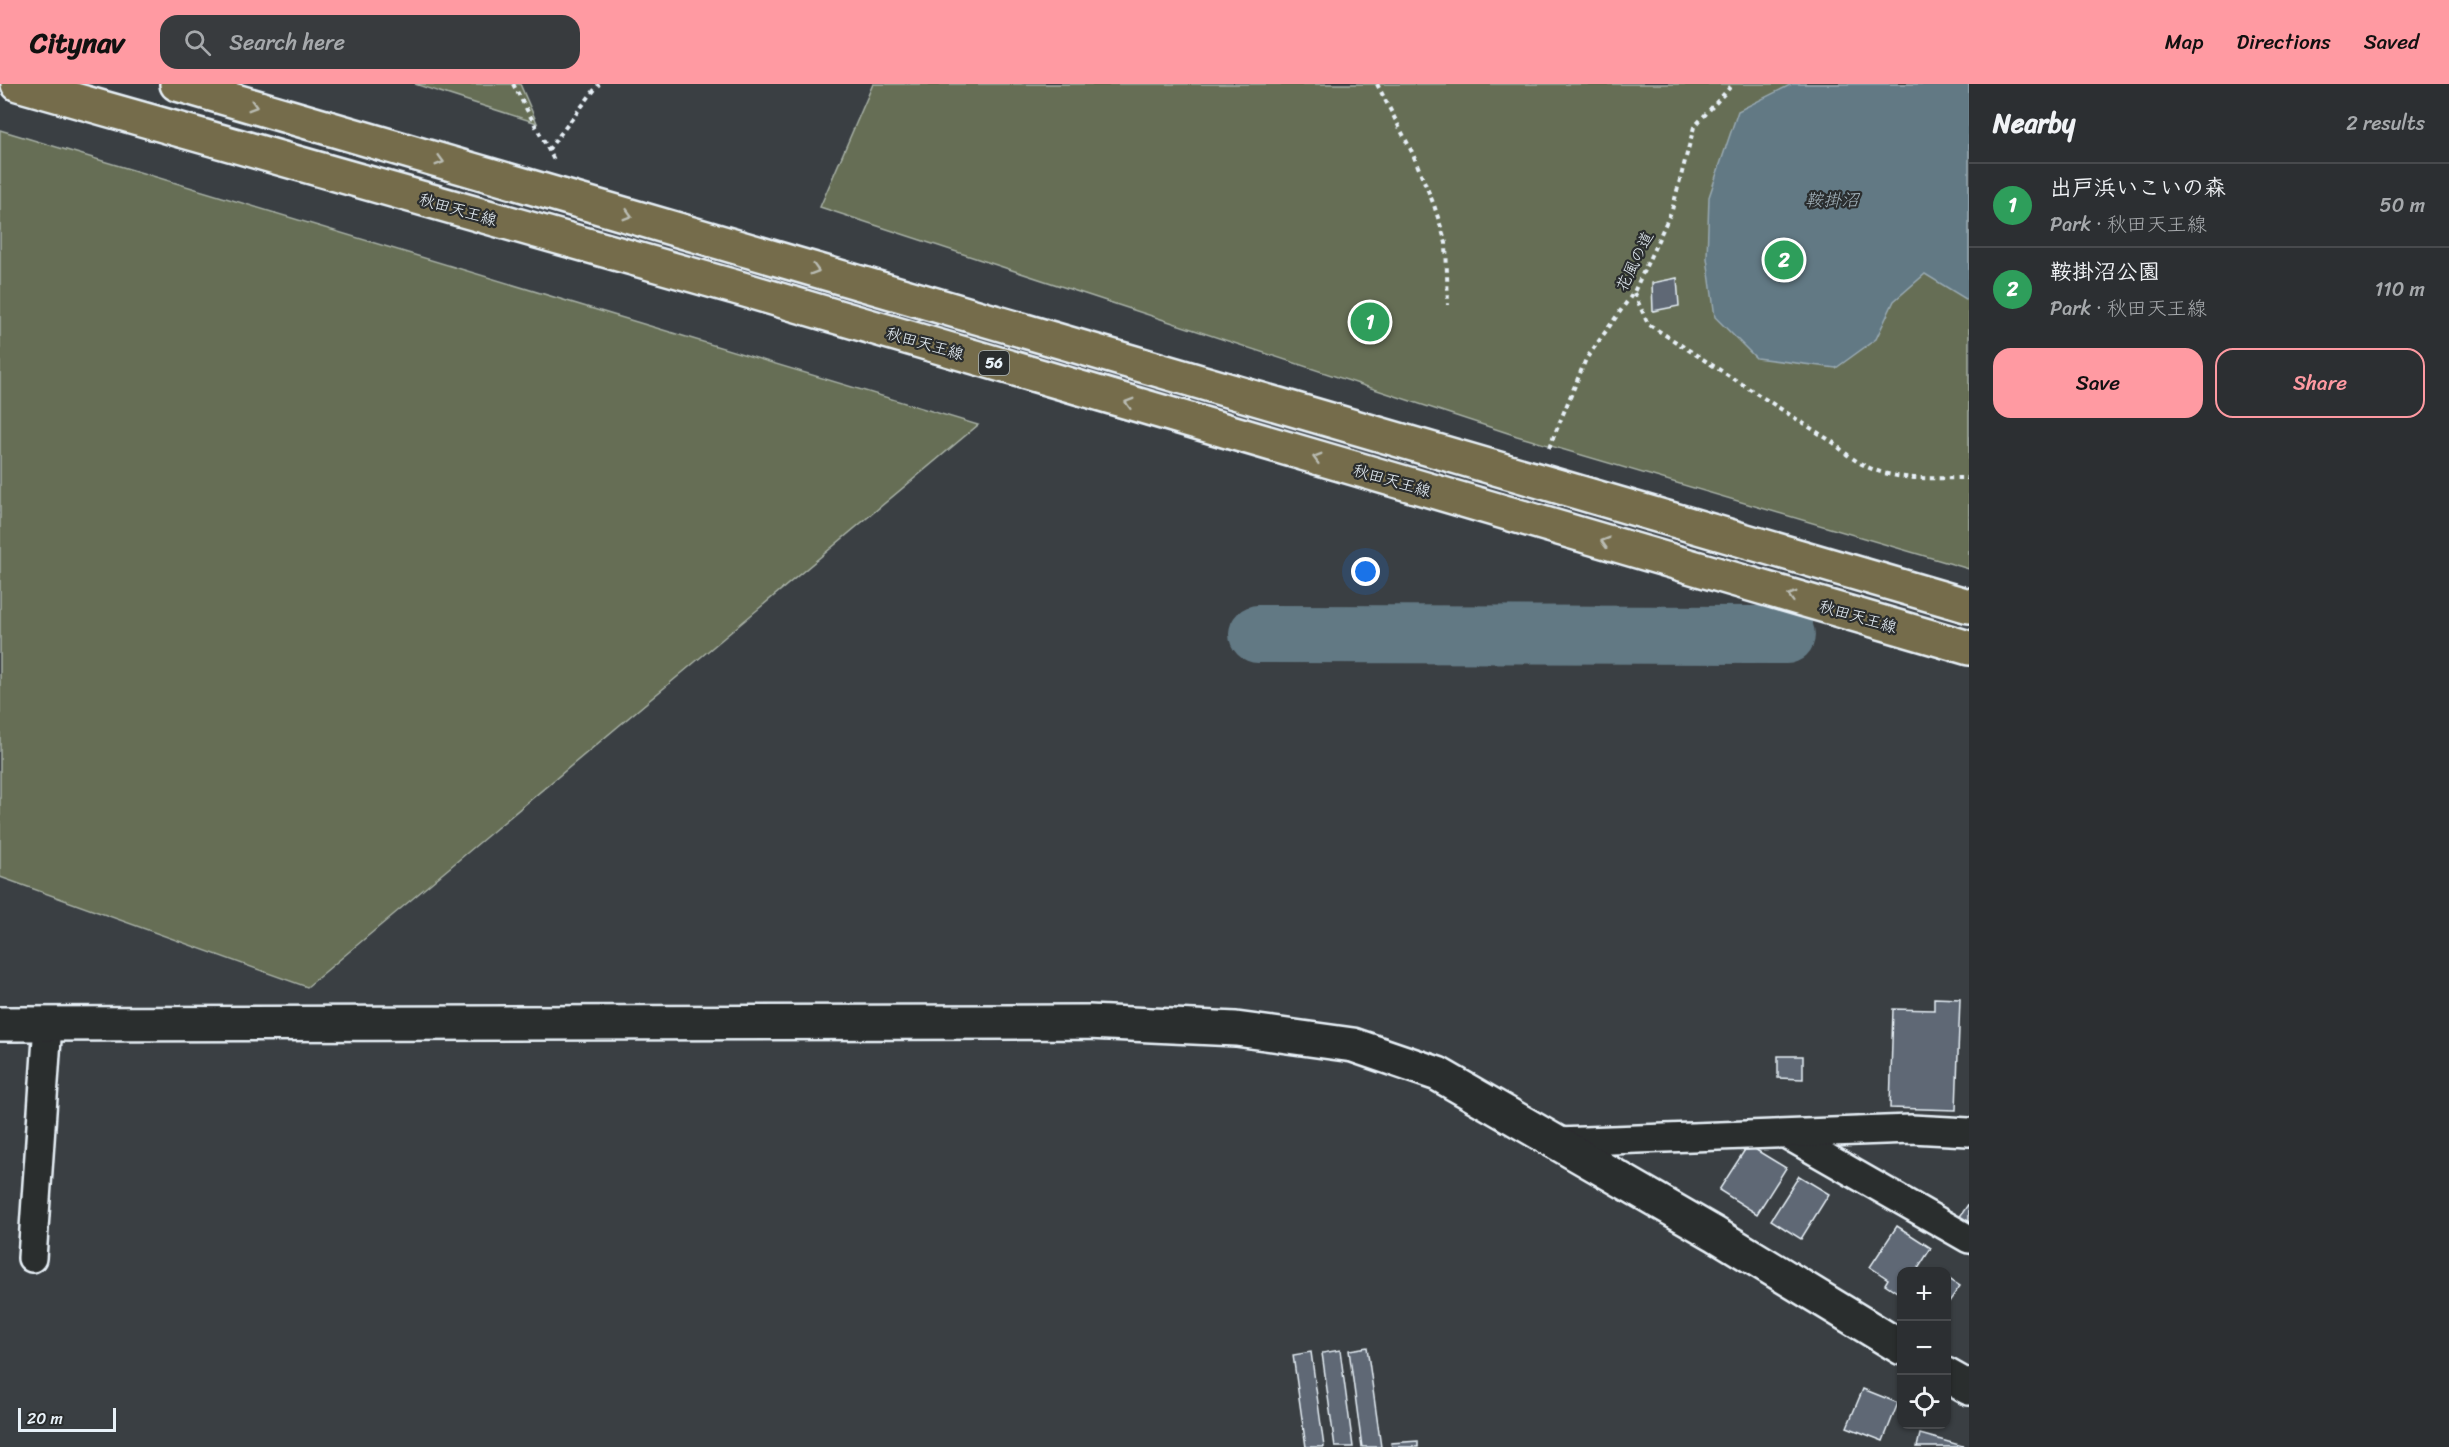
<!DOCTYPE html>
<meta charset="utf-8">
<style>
:root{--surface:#2c2f32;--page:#383b3e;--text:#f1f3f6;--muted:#a6a9ac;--line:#484a4d;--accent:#ff9aa2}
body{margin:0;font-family:Sriracha,"Klee One",sans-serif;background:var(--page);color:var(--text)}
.controls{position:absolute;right:18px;bottom:18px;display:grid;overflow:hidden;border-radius:12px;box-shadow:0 2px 4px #0004}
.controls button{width:54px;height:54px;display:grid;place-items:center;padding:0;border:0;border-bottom:2px solid var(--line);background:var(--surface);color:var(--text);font:30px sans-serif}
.scale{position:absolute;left:18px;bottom:15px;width:98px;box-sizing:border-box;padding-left:6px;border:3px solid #e8f1f8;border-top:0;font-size:16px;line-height:21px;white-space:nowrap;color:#e8f1f8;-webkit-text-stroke:4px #2a2d2e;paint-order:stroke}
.you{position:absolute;left:1366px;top:488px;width:21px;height:21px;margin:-15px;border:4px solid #fff;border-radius:50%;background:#1a73e8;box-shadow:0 0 0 9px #1a73e833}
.badge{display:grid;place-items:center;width:39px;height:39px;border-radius:50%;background:var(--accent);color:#fff;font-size:20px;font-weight:700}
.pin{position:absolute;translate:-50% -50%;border:3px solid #fff;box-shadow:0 2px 6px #0006}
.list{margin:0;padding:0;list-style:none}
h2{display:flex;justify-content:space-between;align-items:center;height:78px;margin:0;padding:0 24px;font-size:26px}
h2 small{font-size:20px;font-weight:400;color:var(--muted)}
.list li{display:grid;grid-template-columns:39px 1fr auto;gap:18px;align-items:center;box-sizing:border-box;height:84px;padding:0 24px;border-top:2px solid var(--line)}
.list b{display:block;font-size:22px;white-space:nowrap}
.list p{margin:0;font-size:20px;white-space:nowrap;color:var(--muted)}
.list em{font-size:20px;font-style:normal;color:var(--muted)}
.actions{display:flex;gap:12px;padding:18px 24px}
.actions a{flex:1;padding:14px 0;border:2px solid var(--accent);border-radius:18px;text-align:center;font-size:21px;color:var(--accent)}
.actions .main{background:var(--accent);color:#111}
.icon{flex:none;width:33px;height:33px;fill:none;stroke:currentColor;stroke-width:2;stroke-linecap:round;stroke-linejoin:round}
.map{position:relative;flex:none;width:1969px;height:1363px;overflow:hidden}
header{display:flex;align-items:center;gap:36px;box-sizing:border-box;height:84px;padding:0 30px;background:var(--accent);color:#111}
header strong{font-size:28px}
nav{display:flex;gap:33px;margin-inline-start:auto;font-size:21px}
.search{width:420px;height:54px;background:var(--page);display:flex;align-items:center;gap:15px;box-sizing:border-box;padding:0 21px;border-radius:18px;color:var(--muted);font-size:22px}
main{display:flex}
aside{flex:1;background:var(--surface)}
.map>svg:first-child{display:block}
.green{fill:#666e54;stroke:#a7b0a6;stroke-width:1.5}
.water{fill:#627984;stroke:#98a9b2;stroke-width:1.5}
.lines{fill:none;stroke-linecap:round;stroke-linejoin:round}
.river{stroke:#627984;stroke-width:58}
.building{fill:#5e6875;stroke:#e8f1f8;stroke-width:1.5}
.street-casing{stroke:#e8f1f8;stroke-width:32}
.secondary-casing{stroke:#e8f1f8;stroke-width:38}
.primary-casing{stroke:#e8f1f8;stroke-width:38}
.path{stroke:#e8f1f8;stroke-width:4;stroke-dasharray:4.5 4.5;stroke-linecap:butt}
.street{stroke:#2a2d2e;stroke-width:27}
.secondary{stroke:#2a2d2e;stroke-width:33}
.primary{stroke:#746c4b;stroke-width:33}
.oneway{stroke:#babcb3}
.labels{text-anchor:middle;stroke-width:4.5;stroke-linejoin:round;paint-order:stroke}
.shield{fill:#2a2d2e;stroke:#afb6bb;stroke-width:1.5}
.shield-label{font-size:15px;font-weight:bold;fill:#e8f1f8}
.street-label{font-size:16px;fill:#e8f1f8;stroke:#2a2d2e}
.water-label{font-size:18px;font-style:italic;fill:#a5b5be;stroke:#2a2d2e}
</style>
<header>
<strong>Citynav</strong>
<div class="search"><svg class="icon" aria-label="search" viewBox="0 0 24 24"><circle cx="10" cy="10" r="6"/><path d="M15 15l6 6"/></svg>Search here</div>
<nav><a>Map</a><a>Directions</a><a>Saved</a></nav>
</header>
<main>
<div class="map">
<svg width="1969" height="1363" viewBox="0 0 1969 1363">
<rect width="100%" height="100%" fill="#3a3f43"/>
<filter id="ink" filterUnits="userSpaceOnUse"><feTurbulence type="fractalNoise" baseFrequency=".0167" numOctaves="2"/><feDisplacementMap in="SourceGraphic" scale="12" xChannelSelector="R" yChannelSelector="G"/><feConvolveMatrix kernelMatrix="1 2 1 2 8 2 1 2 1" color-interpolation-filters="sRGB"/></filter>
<g filter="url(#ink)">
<!-- green -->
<g class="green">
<path d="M 415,0 L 520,0 L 537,39 Z"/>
<path d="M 873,0 L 1969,0 L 1969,485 L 1517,352 L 820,123 Z"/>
<path d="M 0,46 L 978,341 L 307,903 L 0,793 Z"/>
</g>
<!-- water -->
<path class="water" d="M 1792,0 L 1969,0 L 1969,217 L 1925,190 L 1894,217 L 1876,255 L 1836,284 L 1756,274 L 1715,233 L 1707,174 L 1709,113 L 1738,27 Z"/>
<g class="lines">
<!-- river -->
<path class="river" d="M 1258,550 L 1786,551"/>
</g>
<!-- building -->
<g class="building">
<path d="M 1677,194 L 1679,222 L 1653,227 L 1652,199 Z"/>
<path d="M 1934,914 L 1960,915 L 1956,1026 L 1890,1024 L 1893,925 L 1934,926 Z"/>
<path d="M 1778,972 L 1803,972 L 1803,995 L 1778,994 Z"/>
<path d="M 1748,1061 L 1786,1084 L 1757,1130 L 1719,1106 Z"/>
<path d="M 1799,1092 L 1829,1110 L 1801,1155 L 1771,1136 Z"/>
<path d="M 1969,1119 L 1969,1141 L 1959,1134 Z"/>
<path d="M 1897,1142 L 1931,1164 L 1916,1188 L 1902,1188 L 1900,1210 L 1885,1200 L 1888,1195 L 1870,1183 Z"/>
<path d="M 1946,1193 L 1960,1202 L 1946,1222 Z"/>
<path d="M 1367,1263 L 1381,1363 L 1362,1363 L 1349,1266 Z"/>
<path d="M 1340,1266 L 1353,1363 L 1335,1363 L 1322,1269 Z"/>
<path d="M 1311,1268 L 1324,1363 L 1306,1363 L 1293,1271 Z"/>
<path d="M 1863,1305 L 1898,1319 L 1883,1357 L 1847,1343 Z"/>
<path d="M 1920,1350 L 1963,1362 L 1963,1363 L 1917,1363 Z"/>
<path d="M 1418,1357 L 1418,1363 L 1392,1363 L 1391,1359 Z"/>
</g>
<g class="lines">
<!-- street casing -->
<g class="street-casing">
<g id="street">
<path d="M 1789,1052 L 1969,1155"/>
<path d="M 1557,1058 L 1911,1045 L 1969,1048"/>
<path d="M 32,1174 L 48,940"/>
</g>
</g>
<!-- secondary casing -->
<g class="secondary-casing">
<g id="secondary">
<path d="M 0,940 L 1088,938 L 1236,945 L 1353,961 L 1438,990 L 1715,1150 L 1902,1264"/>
<path d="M 1946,1291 L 1969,1304"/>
</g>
</g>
<!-- primary casing -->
<g class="primary-casing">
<g id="primary">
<path d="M 18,0 L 742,205 L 1969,564"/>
<path d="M 177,0 L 1969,522"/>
</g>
</g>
<!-- path -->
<g class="path">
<path d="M 513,0 L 554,76"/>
<path d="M 1377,0 L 1412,68 L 1434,121 L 1446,159 L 1448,221"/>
<path d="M 548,66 L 599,0"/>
<path d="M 1634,209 L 1648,240 L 1834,359 C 1876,400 1914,394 1969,394"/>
<path d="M 1549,364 L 1586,275 L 1634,208 L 1672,126 L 1694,43 L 1733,0"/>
</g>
<!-- street -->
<use href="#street" class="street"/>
<!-- secondary -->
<use href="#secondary" class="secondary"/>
<!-- primary -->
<use href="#primary" class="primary"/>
</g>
<!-- one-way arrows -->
<defs><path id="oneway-chevron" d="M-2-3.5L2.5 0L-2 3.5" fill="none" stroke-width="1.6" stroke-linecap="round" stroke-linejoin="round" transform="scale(1.5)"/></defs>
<g class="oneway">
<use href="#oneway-chevron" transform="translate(253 22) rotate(16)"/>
<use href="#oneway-chevron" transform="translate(440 77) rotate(16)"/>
<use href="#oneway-chevron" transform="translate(628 131) rotate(16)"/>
<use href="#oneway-chevron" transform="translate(815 186) rotate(16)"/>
<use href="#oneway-chevron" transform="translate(1129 319) rotate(-164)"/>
<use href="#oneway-chevron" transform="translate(1317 374) rotate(-164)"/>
<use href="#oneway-chevron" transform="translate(1605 458) rotate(-164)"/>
<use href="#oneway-chevron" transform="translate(1792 512) rotate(-164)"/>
</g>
</g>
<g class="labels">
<!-- shield labels -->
<rect class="shield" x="979" y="267" width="30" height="24" rx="4.5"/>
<g class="shield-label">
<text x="994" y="284">56</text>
</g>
<!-- street labels -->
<g class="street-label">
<text transform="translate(458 125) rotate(16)" y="6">秋田天王線</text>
<text transform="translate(1634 177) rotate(-64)" y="6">花風の道</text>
<text transform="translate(925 259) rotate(16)" y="6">秋田天王線</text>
<text transform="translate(1392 396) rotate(16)" y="6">秋田天王線</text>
<text transform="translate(1858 532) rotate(16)" y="6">秋田天王線</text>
</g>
<!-- water labels -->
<g class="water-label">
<text x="1832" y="122">鞍掛沼</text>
</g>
</g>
</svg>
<div class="controls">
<button>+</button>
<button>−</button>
<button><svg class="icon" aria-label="locate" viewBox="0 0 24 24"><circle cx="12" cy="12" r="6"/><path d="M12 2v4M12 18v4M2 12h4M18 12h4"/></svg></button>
</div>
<div class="scale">20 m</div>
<div class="you"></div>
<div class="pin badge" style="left:1370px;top:238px;background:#2e9e5b">1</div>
<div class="pin badge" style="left:1784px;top:176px;background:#2e9e5b">2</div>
</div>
<aside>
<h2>Nearby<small>2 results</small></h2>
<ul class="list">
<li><span class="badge" style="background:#2e9e5b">1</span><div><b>出戸浜いこいの森</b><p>Park · 秋田天王線</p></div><em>50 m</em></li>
<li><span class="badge" style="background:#2e9e5b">2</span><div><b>鞍掛沼公園</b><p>Park · 秋田天王線</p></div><em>110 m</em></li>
</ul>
<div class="actions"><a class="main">Save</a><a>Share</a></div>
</aside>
</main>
